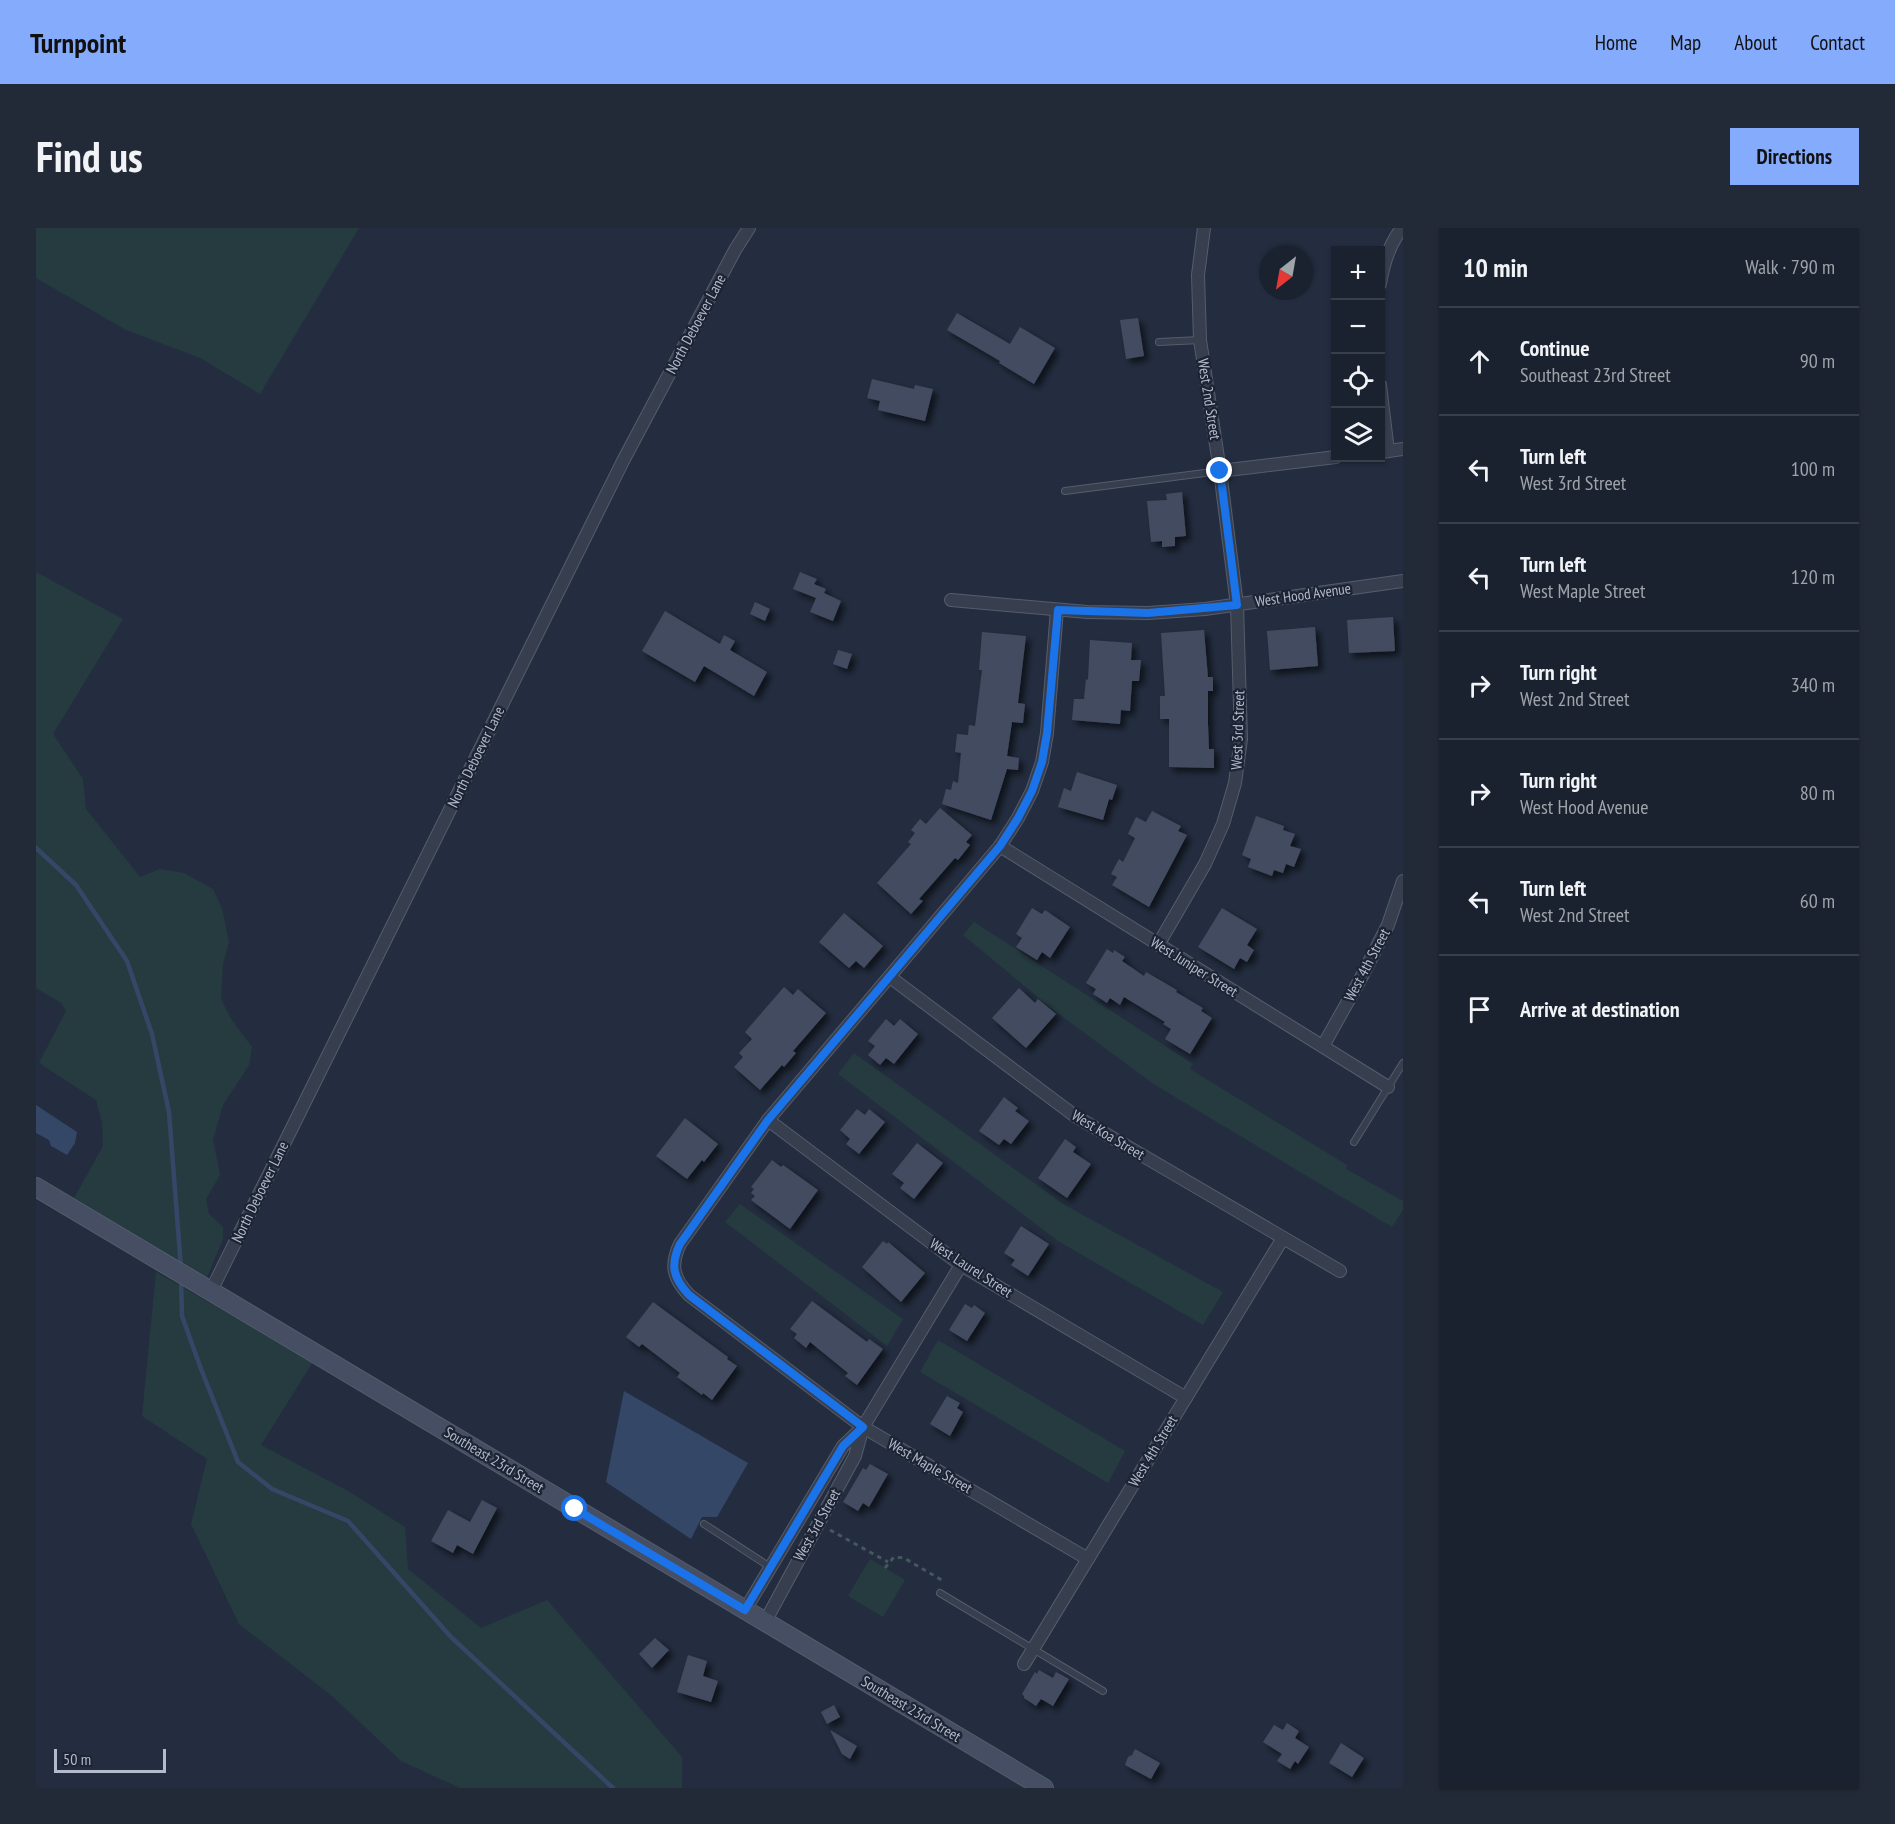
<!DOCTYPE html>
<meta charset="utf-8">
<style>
:root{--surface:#1a222f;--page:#232a37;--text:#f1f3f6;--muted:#9fa4aa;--line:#383f4b;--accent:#85abfd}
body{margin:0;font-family:"PT Sans Narrow",sans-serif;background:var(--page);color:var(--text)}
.controls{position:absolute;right:18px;top:18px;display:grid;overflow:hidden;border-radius:0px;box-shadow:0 2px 4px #0004}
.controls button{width:54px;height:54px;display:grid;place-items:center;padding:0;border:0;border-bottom:2px solid var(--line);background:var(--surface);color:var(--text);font:30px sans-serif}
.compass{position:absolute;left:1223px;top:18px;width:54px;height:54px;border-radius:50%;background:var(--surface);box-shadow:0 2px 4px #0004;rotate:211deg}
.scale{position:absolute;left:18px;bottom:15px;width:112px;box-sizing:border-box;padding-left:6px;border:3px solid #b3baca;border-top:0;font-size:16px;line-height:21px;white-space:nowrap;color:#b3baca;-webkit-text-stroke:4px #1c2434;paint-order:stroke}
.stop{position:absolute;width:18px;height:18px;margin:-14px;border:4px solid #1a73e8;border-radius:50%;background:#fff}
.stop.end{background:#1a73e8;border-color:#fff;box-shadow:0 2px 6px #0008}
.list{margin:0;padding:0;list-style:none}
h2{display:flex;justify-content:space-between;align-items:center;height:78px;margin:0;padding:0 24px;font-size:26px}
h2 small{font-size:20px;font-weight:400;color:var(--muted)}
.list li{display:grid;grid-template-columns:39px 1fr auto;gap:18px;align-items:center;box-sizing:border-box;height:108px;padding:0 24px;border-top:2px solid var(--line)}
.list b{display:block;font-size:22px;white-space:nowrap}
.list p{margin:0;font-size:20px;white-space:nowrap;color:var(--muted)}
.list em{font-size:20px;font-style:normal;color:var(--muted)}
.icon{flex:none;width:33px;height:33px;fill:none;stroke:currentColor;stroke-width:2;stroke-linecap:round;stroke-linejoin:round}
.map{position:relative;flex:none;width:1367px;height:1560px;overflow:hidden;border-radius:0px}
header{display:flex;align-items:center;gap:36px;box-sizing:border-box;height:84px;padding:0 30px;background:var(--accent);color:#111}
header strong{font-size:28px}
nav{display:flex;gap:33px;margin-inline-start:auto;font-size:21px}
.intro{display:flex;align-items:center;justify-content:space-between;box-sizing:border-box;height:144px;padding:0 36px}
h1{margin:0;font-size:42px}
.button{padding:15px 27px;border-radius:0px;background:var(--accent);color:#111;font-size:21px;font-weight:700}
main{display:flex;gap:36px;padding:0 36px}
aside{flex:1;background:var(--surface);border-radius:0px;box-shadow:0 2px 4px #0004}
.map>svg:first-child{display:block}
.green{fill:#253b40}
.water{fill:#354767}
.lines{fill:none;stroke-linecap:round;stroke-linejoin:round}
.stream{stroke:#354767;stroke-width:4.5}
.building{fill:#424c61;filter:url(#shadow)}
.lane-casing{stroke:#555d6d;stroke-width:8}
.street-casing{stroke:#555d6d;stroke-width:14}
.secondary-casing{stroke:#555d6d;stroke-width:20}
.path{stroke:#43585d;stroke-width:3;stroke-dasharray:4.5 4.5;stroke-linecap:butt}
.lane{stroke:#373f4f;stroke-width:6}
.street{stroke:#373f4f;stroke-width:12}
.secondary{stroke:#454e62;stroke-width:18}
.route{stroke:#1a73e8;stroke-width:8}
.labels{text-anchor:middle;stroke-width:4.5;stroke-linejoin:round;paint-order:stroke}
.street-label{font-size:15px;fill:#b3baca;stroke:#1c2434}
</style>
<header>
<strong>Turnpoint</strong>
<nav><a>Home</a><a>Map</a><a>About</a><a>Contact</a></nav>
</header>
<div class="intro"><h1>Find us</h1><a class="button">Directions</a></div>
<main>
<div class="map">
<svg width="1367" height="1560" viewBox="0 0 1367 1560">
<defs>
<filter id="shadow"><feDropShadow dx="4.5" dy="4.5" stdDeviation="3" flood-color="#0009"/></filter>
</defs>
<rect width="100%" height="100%" fill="#232d3f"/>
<!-- green -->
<g class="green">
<path d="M 0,0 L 323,0 L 224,166 L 164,130 L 90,102 L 0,50 Z"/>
<path d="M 0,344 L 87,391 L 17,506 L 47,551 L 50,581 L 104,649 L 124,641 L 148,645 L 177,661 L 186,680 L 193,714 L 187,736 L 185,771 L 195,791 L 216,819 L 213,837 L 187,877 L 177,912 L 184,947 L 170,971 L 173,986 L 187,999 L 187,1011 L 171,1050 L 38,970 L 67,918 L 66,894 L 60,872 L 3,835 L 30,783 L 25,775 L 0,760 Z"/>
<path d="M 938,694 L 1157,836 L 1154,841 L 1311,937 L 1310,941 L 1367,973 L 1367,982 L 1356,999 L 1119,857 L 1020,784 L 927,707 Z"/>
<path d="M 818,825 L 1027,976 L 1187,1064 L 1167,1097 L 1022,1013 L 802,846 Z"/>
<path d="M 704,976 L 867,1091 L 851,1118 L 689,994 Z"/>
<path d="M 120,1044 L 277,1134 L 225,1217 L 314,1264 L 369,1299 L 372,1341 L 445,1400 L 511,1372 L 646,1529 L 646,1560 L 424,1560 L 365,1533 L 296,1468 L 203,1396 L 155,1296 L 171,1231 L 106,1188 Z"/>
<path d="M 902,1112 L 1089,1223 L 1072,1255 L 884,1144 Z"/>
<path d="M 834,1331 L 869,1352 L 847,1389 L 812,1368 Z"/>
</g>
<!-- water -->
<g class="water">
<path d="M 0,877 L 41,904 L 39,915 L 31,927 L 15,918 L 13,912 L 0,905 Z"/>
<path d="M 588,1163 L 712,1235 L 681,1289 L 666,1289 L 655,1311 L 570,1254 Z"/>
</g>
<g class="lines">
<!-- stream -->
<g class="stream">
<path d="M 0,620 L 40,657 L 91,733 L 116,806 L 133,884 L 145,1040"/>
<path d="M 145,1051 L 146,1088 L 165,1141 L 202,1234 L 236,1261 L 312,1293 L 415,1409 L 577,1560"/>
</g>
</g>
<!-- building -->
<g class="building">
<path d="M 921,85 L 974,116 L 984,99 L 1019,120 L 998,156 L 963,135 L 964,133 L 911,102 Z"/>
<path d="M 1102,90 L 1108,128 L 1090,131 L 1084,92 Z"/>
<path d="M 836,151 L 878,161 L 879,157 L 897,161 L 889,193 L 842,182 L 844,173 L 831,170 Z"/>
<path d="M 1146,264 L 1150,308 L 1139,309 L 1139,318 L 1126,319 L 1126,313 L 1115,314 L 1111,273 L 1131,272 L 1130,266 Z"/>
<path d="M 764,344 L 781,351 L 778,356 L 790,361 L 788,365 L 805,373 L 797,393 L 774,384 L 780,370 L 757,361 Z"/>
<path d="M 719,374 L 734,381 L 729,393 L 714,386 Z"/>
<path d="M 629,383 L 684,416 L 688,407 L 699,413 L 694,422 L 731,444 L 718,468 L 668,438 L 659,454 L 606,423 Z"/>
<path d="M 1357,389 L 1359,423 L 1313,425 L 1311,392 Z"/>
<path d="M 1279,399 L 1282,438 L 1234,442 L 1231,403 Z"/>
<path d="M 1168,402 L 1172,449 L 1177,449 L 1177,463 L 1172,463 L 1172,496 L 1173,521 L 1178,521 L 1178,540 L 1133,539 L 1133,491 L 1124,491 L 1124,468 L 1129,468 L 1125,405 Z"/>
<path d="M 946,404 L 990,408 L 982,475 L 989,476 L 987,495 L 976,494 L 971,528 L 983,530 L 982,542 L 971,541 L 955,592 L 906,576 L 910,561 L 915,562 L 917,553 L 922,555 L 925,525 L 919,524 L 921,506 L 932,507 L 933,497 L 939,498 L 946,442 L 943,442 Z"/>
<path d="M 1054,412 L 1096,415 L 1095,432 L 1105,432 L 1103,453 L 1096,453 L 1094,483 L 1085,482 L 1084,496 L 1036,492 L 1038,471 L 1048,471 L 1050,451 L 1052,452 Z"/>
<path d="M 802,422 L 816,426 L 811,441 L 797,436 Z"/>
<path d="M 1041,544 L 1081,557 L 1076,572 L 1073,571 L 1067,592 L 1022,579 L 1028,560 L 1035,563 Z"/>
<path d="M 904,580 L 936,607 L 930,614 L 934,617 L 922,632 L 919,630 L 883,671 L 887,673 L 875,686 L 841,655 L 875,616 L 872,614 L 879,605 L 875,602 L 884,591 L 890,596 Z"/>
<path d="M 1116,583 L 1145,598 L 1142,603 L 1151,607 L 1113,679 L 1076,657 L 1081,649 L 1075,646 L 1083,631 L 1087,634 L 1099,610 L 1092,606 L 1100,589 L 1110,594 Z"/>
<path d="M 1220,588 L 1248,598 L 1247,602 L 1259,606 L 1254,618 L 1265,621 L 1258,639 L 1250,636 L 1247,645 L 1238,642 L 1236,648 L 1212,639 L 1215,631 L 1206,627 Z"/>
<path d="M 996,680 L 1006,686 L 1009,682 L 1034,699 L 1014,730 L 1006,724 L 1001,732 L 980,719 L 986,710 L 980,706 Z"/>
<path d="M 1186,680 L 1221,701 L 1211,717 L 1218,722 L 1211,734 L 1204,730 L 1198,741 L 1162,719 Z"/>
<path d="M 808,685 L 847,718 L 828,740 L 820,733 L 813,740 L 783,714 Z"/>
<path d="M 1071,721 L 1077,725 L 1078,722 L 1089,729 L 1086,733 L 1108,748 L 1110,744 L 1141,762 L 1140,764 L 1167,780 L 1165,783 L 1176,790 L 1154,826 L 1129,811 L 1135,801 L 1127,796 L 1129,794 L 1088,769 L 1084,777 L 1074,770 L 1071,775 L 1057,766 L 1060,761 L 1050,755 Z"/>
<path d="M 748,759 L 757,767 L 762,761 L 790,785 L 757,823 L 760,825 L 748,839 L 746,837 L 724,862 L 698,839 L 707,829 L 703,825 L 716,811 L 709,804 Z"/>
<path d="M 983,760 L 999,775 L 1002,771 L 1020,786 L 990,820 L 956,790 Z"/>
<path d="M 850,791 L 858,798 L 864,791 L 882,806 L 858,836 L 850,830 L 844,837 L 832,827 L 839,818 L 832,813 Z"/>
<path d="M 968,869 L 982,880 L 979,883 L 993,893 L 975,916 L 968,911 L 963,917 L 943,903 Z"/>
<path d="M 821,881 L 829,887 L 833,881 L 849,894 L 823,926 L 810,916 L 814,911 L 804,902 Z"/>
<path d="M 649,890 L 682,916 L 668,934 L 666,932 L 651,951 L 620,928 Z"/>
<path d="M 1029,911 L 1040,919 L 1037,924 L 1055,936 L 1031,970 L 1002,950 Z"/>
<path d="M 881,915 L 907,935 L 878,971 L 864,960 L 868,955 L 856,946 Z"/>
<path d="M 736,932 L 745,939 L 747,937 L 782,962 L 754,1001 L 715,972 L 719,968 L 715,965 L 718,961 L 715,959 Z"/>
<path d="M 985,998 L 1013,1016 L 992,1048 L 975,1037 L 979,1032 L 968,1025 Z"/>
<path d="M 847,1013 L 851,1016 L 852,1014 L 889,1045 L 865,1074 L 826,1039 Z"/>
<path d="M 776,1073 L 831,1114 L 833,1111 L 847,1121 L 821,1157 L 809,1148 L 812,1145 L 774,1114 L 770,1120 L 758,1110 L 761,1106 L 754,1101 Z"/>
<path d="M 617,1074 L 692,1129 L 691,1131 L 701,1138 L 676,1172 L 667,1165 L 666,1167 L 641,1149 L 644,1145 L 606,1116 L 603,1119 L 590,1109 Z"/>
<path d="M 929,1076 L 936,1080 L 938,1077 L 949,1085 L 931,1113 L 913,1102 Z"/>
<path d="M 911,1168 L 924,1175 L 921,1180 L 927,1184 L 914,1208 L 894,1196 Z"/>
<path d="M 834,1236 L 852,1246 L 833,1279 L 827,1275 L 822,1283 L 807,1274 L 827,1240 L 830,1242 Z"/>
<path d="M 446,1272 L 461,1280 L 437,1326 L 421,1317 L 417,1325 L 395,1313 L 412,1282 L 434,1294 Z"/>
<path d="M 619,1410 L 633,1422 L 616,1440 L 603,1426 Z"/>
<path d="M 652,1427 L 671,1433 L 667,1448 L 682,1453 L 675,1474 L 641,1464 Z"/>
<path d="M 1003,1442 L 1017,1450 L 1020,1444 L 1033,1451 L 1017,1478 L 1005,1471 L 1000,1478 L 988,1470 L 988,1468 L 986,1466 L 999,1444 L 1001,1446 Z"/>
<path d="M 798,1477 L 804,1489 L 791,1496 L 785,1484 Z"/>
<path d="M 1251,1495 L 1263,1503 L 1259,1510 L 1273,1519 L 1262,1536 L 1259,1533 L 1254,1541 L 1241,1533 L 1246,1526 L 1227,1514 L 1238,1497 L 1247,1502 Z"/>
<path d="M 794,1502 L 821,1518 L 814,1531 L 806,1526 Z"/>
<path d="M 1305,1515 L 1328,1530 L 1316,1549 L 1293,1535 Z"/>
<path d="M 1099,1521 L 1124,1535 L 1115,1551 L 1089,1537 L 1092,1529 L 1096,1527 Z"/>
</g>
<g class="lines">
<!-- lane casing -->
<g class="lane-casing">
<g id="lane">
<path d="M 1123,114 L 1164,112"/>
<path d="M 1029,263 L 1184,243"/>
<path d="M 1318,914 L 1367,835"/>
<path d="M 668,1296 L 734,1339"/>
<path d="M 904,1365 L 1067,1463"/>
</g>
</g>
<!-- street casing -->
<g class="street-casing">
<g id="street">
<path d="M 1344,56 C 1347,38 1354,15 1366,0"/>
<path d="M 1344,157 L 1352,223"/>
<path d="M 1346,224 L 1367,221"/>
<path d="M 1184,243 L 1300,229"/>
<path d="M 915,372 L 1051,384 L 1112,385 L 1169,381 L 1367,353"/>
<path d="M 1021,382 L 1011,505 L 1006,534 L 996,563 L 982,590 L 964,618 L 732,892 L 644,1016 C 634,1037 637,1050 653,1067 L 827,1199 L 1052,1331"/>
<path d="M 964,618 L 1352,859"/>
<path d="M 1122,717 L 1169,636 L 1187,596 L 1199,555 L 1205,511 L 1201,377 L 1184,243 L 1164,112 L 1162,47 L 1168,0"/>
<path d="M 854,749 L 1039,888 L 1304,1043"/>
<path d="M 1287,818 L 1325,750 L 1352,697 L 1367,653"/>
<path d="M 732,892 L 925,1037 L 1150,1170"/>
<path d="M 175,1063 L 587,233 L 699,22 L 713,0"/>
<path d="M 827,1199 L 925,1037"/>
<path d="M 709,1382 L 807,1218 L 827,1199 L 819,1228 L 729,1394"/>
<path d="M 988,1436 L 1247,1010"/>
</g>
</g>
<!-- secondary casing -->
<g class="secondary-casing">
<path id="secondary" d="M 0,959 L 1008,1560"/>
</g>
<!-- path -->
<g class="path">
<path d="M 794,1302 L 852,1334"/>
<path d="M 849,1340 L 858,1329 L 868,1330 L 909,1354"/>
</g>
<!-- lane -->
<use href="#lane" class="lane"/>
<!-- street -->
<use href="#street" class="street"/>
<!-- secondary -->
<use href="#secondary" class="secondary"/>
</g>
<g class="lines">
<!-- route -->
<path class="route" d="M 539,1281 L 709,1382 L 807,1218 L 827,1199 L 653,1067 C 637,1050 634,1037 644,1016 L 732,892 L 964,618 L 982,590 L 996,563 L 1006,534 L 1011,505 L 1022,382 L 1112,385 L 1201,377 L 1184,243"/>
</g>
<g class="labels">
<!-- street labels -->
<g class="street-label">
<text transform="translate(660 96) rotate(-62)" y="5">North Deboever Lane</text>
<text transform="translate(1173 171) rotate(81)" y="5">West 2nd Street</text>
<text transform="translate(1267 367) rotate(-8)" y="5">West Hood Avenue</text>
<text transform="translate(1202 502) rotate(-88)" y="5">West 3rd Street</text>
<text transform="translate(440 529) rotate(-64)" y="5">North Deboever Lane</text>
<text transform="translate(1331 737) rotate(-62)" y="5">West 4th Street</text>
<text transform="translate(1158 739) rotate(32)" y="5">West Juniper Street</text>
<text transform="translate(1072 907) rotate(31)" y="5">West Koa Street</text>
<text transform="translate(224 964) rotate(-64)" y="5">North Deboever Lane</text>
<text transform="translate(935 1040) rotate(33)" y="5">West Laurel Street</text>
<text transform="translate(1117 1223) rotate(-59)" y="5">West 4th Street</text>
<text transform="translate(458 1232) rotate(31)" y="5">Southeast 23rd Street</text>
<text transform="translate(894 1238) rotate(30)" y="5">West Maple Street</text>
<text transform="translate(781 1297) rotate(-61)" y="5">West 3rd Street</text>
<text transform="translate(875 1481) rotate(31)" y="5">Southeast 23rd Street</text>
</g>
</g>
</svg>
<div class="controls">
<button>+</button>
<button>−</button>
<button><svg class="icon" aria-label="locate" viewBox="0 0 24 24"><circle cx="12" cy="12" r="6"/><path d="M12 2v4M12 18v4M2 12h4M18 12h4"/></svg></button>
<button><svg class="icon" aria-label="layers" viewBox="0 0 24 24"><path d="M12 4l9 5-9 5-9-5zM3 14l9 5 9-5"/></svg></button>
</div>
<svg class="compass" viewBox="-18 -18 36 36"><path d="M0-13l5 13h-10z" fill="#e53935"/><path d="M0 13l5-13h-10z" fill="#9fa4aa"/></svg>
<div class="scale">50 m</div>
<div class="stop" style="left:539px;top:1281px"></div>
<div class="stop end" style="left:1184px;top:243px"></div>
</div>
<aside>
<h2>10 min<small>Walk · 790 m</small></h2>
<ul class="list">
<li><svg class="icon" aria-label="ahead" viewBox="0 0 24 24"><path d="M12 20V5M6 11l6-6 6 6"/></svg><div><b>Continue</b><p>Southeast 23rd Street</p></div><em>90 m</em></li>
<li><svg class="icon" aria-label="left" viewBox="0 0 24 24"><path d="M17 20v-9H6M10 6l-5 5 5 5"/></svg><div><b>Turn left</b><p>West 3rd Street</p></div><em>100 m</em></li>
<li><svg class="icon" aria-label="left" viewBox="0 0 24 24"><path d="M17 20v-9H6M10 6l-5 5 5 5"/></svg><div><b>Turn left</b><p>West Maple Street</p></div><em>120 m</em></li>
<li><svg class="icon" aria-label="right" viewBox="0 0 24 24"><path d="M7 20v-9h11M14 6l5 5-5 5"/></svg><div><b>Turn right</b><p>West 2nd Street</p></div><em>340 m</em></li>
<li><svg class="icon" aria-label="right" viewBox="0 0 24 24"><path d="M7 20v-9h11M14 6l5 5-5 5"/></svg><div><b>Turn right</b><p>West Hood Avenue</p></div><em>80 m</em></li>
<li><svg class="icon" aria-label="left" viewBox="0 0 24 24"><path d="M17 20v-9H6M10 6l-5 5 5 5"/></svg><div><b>Turn left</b><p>West 2nd Street</p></div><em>60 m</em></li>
<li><svg class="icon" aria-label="arrive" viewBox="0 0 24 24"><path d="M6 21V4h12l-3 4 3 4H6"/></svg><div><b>Arrive at destination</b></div></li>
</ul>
</aside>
</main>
